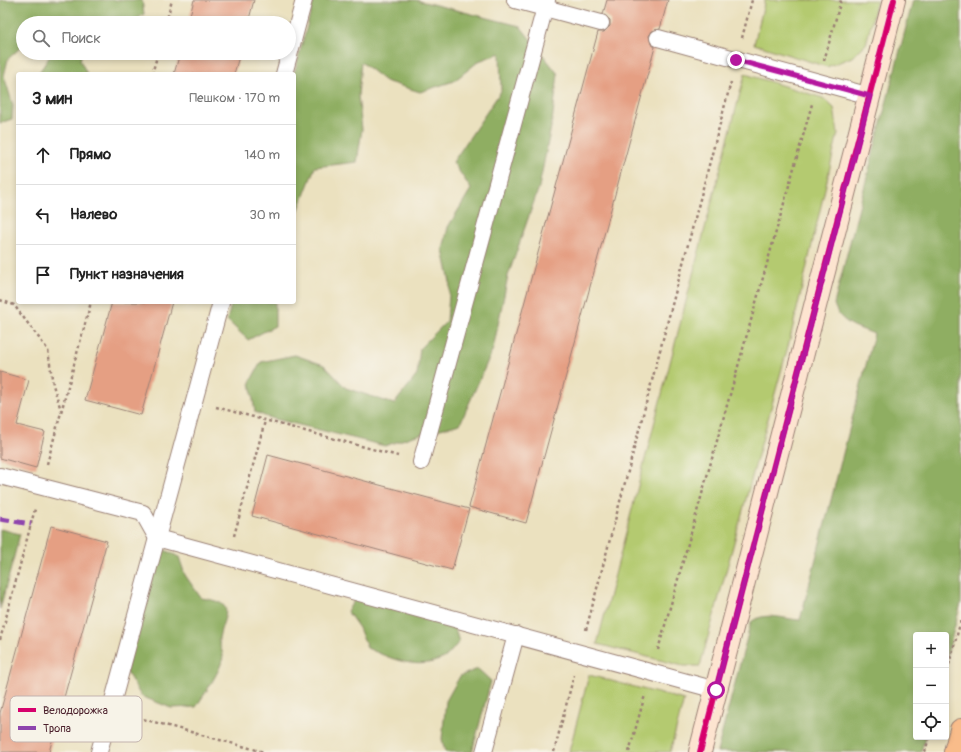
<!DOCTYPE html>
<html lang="ru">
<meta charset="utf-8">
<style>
:root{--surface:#fff;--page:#f6f6f6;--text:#222;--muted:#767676;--line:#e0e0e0}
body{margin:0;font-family:Pangolin,sans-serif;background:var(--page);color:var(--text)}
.controls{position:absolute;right:12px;bottom:12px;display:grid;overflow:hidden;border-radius:4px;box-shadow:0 2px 6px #0003}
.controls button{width:36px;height:36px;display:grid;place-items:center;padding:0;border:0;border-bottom:1px solid var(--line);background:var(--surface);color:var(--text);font:20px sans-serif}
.stop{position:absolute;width:12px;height:12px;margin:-9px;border:3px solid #b5179e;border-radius:50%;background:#fff}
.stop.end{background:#b5179e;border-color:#fff;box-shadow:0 1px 4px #0008}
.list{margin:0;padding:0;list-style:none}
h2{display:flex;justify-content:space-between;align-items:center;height:52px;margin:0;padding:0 16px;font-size:17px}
h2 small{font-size:13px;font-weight:400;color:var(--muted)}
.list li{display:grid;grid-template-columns:26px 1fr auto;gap:12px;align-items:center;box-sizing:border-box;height:60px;padding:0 16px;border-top:1px solid var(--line)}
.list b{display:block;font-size:15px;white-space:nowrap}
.list em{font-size:13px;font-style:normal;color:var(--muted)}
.icon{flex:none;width:22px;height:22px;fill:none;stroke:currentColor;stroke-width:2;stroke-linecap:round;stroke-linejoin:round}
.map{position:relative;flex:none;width:961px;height:752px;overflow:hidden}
.search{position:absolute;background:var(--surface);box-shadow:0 2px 6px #0003;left:16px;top:16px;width:280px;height:44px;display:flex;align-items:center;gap:10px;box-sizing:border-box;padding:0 14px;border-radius:22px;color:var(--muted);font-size:15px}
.panel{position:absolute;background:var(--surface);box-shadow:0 2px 6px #0003;left:16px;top:72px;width:280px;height:232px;border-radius:4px}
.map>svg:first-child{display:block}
.green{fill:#b4ca6f;stroke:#7f744d}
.forest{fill:#8fae62;stroke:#6c6646}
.building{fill:#e59f83}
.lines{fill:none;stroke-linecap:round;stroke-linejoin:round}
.lane-casing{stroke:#9a8075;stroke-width:18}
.secondary-casing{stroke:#9a8075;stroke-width:24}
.primary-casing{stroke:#9a8075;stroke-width:24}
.path{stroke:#9a8075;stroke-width:2.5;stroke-dasharray:3 3;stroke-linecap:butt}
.lane{stroke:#fff;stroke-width:16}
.secondary{stroke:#fde4d0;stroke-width:22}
.primary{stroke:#f9bc8a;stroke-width:22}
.quiet{stroke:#8e44ad;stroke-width:5;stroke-dasharray:10 5;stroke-linecap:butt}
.cycleway-casing{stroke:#f7f3e8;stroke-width:8}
.cycleway{stroke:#d6006c;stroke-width:6}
.route{stroke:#b5179e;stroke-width:5}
.key{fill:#f7f3e8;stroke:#c3b3af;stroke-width:1}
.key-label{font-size:11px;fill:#4a1f2b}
</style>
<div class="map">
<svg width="961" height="752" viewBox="0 0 961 752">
<rect width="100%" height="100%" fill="#f7f3e8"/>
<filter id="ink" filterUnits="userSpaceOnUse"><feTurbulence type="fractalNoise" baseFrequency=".025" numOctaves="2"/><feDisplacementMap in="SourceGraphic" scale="8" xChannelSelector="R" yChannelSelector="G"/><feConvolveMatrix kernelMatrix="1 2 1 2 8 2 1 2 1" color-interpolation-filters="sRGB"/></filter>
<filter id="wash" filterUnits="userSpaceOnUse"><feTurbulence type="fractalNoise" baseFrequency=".012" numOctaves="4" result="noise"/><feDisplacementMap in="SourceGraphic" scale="16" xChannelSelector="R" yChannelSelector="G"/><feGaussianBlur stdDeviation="0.9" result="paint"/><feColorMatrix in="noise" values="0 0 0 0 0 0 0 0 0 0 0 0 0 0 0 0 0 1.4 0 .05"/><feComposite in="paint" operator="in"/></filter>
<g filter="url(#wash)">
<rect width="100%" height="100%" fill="#ebe1bf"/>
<!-- green -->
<g class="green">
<path d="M 765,0 L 877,0 L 866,44 L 852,57 L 827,67 L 754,44 Z"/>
<path d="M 745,74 L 823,98 L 834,108 L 838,133 L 790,339 L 700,666 L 683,666 L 597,644 Z"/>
<path d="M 589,675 L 684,700 L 670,752 L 569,752 Z"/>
</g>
<!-- forest -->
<g class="forest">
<path d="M 0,0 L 142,0 L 144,14 L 132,23 L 23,23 L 23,45 L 8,59 L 4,76 L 13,105 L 12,119 L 0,123 Z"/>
<path d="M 314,0 L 416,0 L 520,26 L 558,74 L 552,122 L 539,187 L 508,276 L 493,349 L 460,424 L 413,436 L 385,446 L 267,417 L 255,412 L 250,382 L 261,362 L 295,355 L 324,365 L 346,388 L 394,404 L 417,375 L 420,348 L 447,321 L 450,282 L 443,250 L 448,227 L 471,189 L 453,162 L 501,91 L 500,53 L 479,61 L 454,81 L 420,92 L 385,81 L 361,62 L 358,96 L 362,129 L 357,162 L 315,167 L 294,222 L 294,74 Z"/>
<path d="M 913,0 L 961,0 L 961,603 L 946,659 L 946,635 L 916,635 L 916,737 L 925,737 L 921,752 L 717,752 L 751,622 C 765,611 783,619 800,620 L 874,334 C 857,327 840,324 834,304 Z"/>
<path d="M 52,53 L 82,53 L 80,60 L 87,74 L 38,74 Z"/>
<path d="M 232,302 L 275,302 L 275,326 L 248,340 L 227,320 Z"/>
<path d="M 0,529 L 20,534 L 0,609 Z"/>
<path d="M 163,549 L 179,557 L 185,575 L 201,598 C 238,603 224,613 219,638 C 218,643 222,650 223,655 C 223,668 203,696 196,707 L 171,708 L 141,696 L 126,671 L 155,568 Z"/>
<path d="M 356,598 L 454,626 L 459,642 C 454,647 449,655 444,658 C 417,671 392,659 367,648 L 359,628 L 347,611 Z"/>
<path d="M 478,669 L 491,681 L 472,752 L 445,752 L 442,739 L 446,701 L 460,676 Z"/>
</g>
<g id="blocks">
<!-- building -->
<g class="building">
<path d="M 194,0 L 254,0 L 248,23 L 188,23 Z"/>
<path d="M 607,0 L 668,0 L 660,29 L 652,31 L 649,36 L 651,44 L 655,47 L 526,523 L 469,507 L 598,32 L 604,32 L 610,26 L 610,20 L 603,14 Z"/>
<path d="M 180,53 L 240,53 L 234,74 L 174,74 Z"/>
<path d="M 112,302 L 172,302 L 141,415 L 85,400 Z"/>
<path d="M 0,372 L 29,380 L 17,425 L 45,432 L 36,468 L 0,458 Z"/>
<path d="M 268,455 L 469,509 L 452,570 L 252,516 Z"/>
<path d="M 51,526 L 107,541 L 49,752 L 0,752 L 0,713 Z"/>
</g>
</g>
</g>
<g filter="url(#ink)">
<use href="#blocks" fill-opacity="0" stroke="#9a8075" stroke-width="1"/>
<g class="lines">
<!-- lane casing -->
<g class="lane-casing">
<g id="lane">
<path d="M 515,0 L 601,23"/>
<path d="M 658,38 L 870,96"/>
<path d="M 284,74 L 304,0"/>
<path d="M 421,462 L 547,0"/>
<path d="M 0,476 L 143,513 L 157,538"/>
<path d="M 157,538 L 221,302"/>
<path d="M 99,752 L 157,538 L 716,690"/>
<path d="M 484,752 L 516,635"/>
</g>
</g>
<!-- secondary casing -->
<g class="secondary-casing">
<path id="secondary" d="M 700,752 L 894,0"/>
</g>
<!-- primary casing -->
<g class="primary-casing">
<path id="primary" d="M 955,752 L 961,730"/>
</g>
<!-- path -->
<g class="path">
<path d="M 166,23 L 172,0"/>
<path d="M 742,38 L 752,0"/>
<path d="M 824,61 L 841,0"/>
<path d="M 152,74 L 158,53"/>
<path d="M 0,300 L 14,305 L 48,350 L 53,385 L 61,410"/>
<path d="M 216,407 L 398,456"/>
<path d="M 47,464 L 91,302"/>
<path d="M 234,536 L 265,421"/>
<path d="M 586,630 L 731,82"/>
<path d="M 0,640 L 35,509"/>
<path d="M 658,650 L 812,104"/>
<path d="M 946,676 L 961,620"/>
<path d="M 132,716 L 264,752"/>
<path d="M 554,752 L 574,675"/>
<path d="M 629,752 L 645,695"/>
<path d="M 925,752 L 929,737"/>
</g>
<!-- lane -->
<use href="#lane" class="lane"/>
<!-- secondary -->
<use href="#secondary" class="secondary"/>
<!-- primary -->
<use href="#primary" class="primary"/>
<!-- quiet -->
<path class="quiet" d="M 0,519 L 31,524"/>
<!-- cycleway casing -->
<g class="cycleway-casing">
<path id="cycleway" d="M 700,752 L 894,0"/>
</g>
<!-- cycleway -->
<use href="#cycleway" class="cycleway"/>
</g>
</g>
<g class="lines" filter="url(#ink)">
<!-- route -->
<path class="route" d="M 716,690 L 870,96 L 736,60"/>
</g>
<!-- legend -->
<rect x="10" y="696" width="132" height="46" rx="6" class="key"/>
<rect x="18" y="708" width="18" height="4" fill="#d6006c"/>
<rect x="18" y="726" width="18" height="4" fill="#8e44ad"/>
<g class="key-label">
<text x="43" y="714">Велодорожка</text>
<text x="43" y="732">Тропа</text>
</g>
</svg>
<div class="controls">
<button>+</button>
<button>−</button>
<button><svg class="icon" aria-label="locate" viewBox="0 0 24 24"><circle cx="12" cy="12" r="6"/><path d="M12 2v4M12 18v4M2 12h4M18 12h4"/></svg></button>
</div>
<div class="stop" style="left:716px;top:690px"></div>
<div class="stop end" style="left:736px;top:60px"></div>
<div class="search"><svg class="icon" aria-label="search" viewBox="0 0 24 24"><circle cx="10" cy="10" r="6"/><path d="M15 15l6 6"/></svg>Поиск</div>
<section class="panel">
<h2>3 мин<small>Пешком · 170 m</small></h2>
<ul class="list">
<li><svg class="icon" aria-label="ahead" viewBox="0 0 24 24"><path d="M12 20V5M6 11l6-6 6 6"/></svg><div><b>Прямо</b></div><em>140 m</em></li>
<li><svg class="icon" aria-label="left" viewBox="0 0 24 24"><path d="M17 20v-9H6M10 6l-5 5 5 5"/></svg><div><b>Налево</b></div><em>30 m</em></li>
<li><svg class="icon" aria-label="arrive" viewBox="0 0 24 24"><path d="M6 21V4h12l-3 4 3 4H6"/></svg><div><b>Пункт назначения</b></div></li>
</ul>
</section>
</div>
